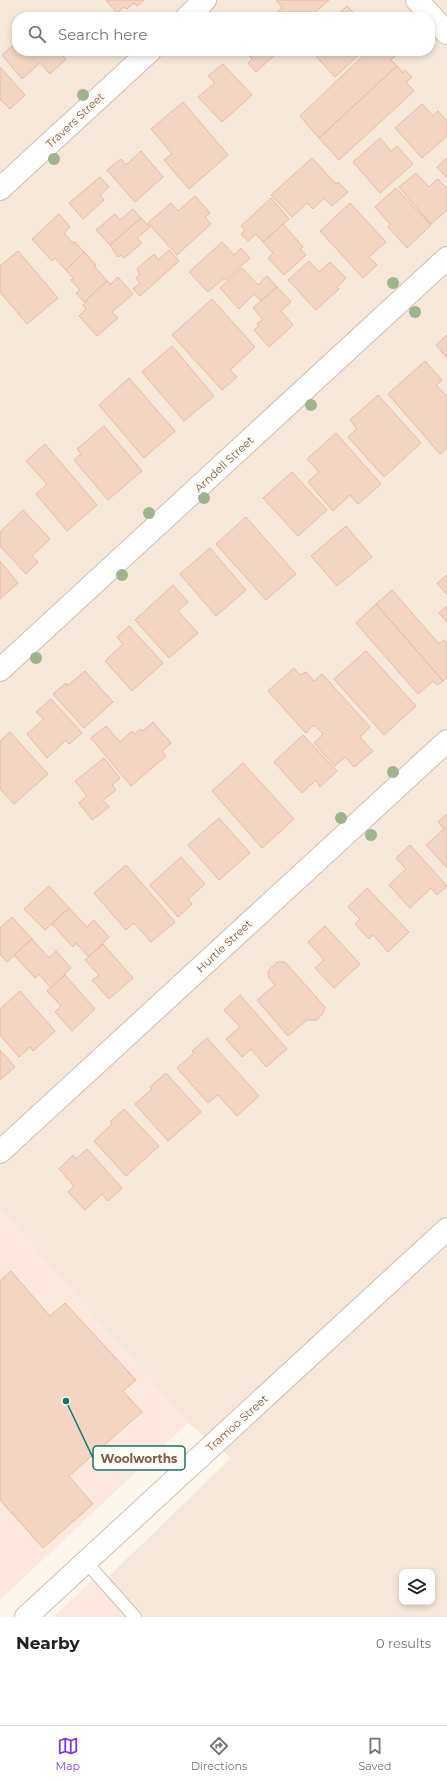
<!DOCTYPE html>
<style>
:root{--surface:#fff;--page:#f6f6f6;--text:#202124;--muted:#757577;--line:#e0e0e0;--accent:#7c3aed}
body{margin:0;font-family:Montserrat,sans-serif;background:var(--page);color:var(--text)}
.controls{position:absolute;right:12px;bottom:12px;display:grid;overflow:hidden;border-radius:8px;box-shadow:0 2px 6px #0003}
.controls button{width:36px;height:36px;display:grid;place-items:center;padding:0;border:0;border-bottom:1px solid var(--line);background:var(--surface);color:var(--text);font:20px sans-serif}
.list{margin:0;padding:0;list-style:none}
h2{display:flex;justify-content:space-between;align-items:center;height:52px;margin:0;padding:0 16px;font-size:17px}
h2 small{font-size:13px;font-weight:400;color:var(--muted)}
.icon{flex:none;width:22px;height:22px;fill:none;stroke:currentColor;stroke-width:2;stroke-linecap:round;stroke-linejoin:round}
.map{position:relative;flex:none;width:447px;height:1617px;overflow:hidden}
.search{position:absolute;background:var(--surface);box-shadow:0 2px 6px #0003;left:12px;right:12px;top:12px;height:44px;display:flex;align-items:center;gap:10px;box-sizing:border-box;padding:0 14px;border-radius:16px;color:var(--muted);font-size:15px}
.sheet{height:108px;background:var(--surface)}
nav{display:flex;justify-content:space-around;align-items:center;box-sizing:border-box;height:56px;border-top:1px solid var(--line);background:var(--surface);font-size:11px;color:var(--muted)}
nav a{display:grid;justify-items:center;gap:2px}
nav .on{color:var(--accent)}
.map>svg:first-child{display:block}
.residential{fill:#f5e8da;fill-rule:evenodd}
.commercial{fill:#fde8e0}
.building{fill:#f3d5c3;stroke:#e6bba3}
.lines{fill:none;stroke-linecap:round;stroke-linejoin:round}
.lane-casing{stroke:#d1beb0;stroke-width:14}
.street-casing{stroke:#d1beb0;stroke-width:24}
.secondary-casing{stroke:#d6c0b0;stroke-width:24}
.lane{stroke:#fff;stroke-width:12}
.street{stroke:#fff;stroke-width:22}
.secondary{stroke:#fff;stroke-width:22}
.tree{fill:#a0b28e}
.labels{text-anchor:middle;stroke-width:4;stroke-linejoin:round;paint-order:stroke}
.street-label{font-size:11px;fill:#7a5c4d;stroke:#fffaf3}
.leader{fill:none;stroke:#0f766e;stroke-width:1.5}
.callout-dot{fill:#0f766e;stroke:#fffaf3;stroke-width:1.5}
.callout{fill:#fffaf3;stroke:#0f766e;stroke-width:1.5}
.callout-label{font-size:12px;text-anchor:middle;font-weight:bold;fill:#7a5c4d}
</style>
<div class="map">
<svg width="447" height="1617" viewBox="0 0 447 1617">
<rect width="100%" height="100%" fill="#fdf6ec"/>
<!-- residential -->
<path class="residential" d="M 0,0 L 447,0 L 447,1617 L 142,1617 L 107,1578 L 231,1458 L 188,1423 L 0,1209 ZM 17,17 L 430,17 L 430,51 L 17,51 ZM 402,1572 L 432,1572 L 432,1602 L 402,1602 Z"/>
<!-- commercial -->
<g class="commercial">
<path d="M 0,1209 L 188,1423 L 0,1600 Z"/>
<path d="M 94,1579 L 129,1617 L 53,1617 Z"/>
</g>
<!-- building -->
<g class="building">
<path d="M 106,0 L 144,0 L 137,6 L 134,3 L 127,9 L 124,7 L 117,13 Z"/>
<path d="M 276,0 L 329,0 L 310,17 L 272,17 L 282,8 Z"/>
<path d="M 347,6 L 358,17 L 335,17 Z"/>
<path d="M 17,42 L 17,51 L 58,51 L 66,59 L 50,74 L 40,63 L 22,79 L 2,55 Z"/>
<path d="M 244,51 L 279,51 L 256,72 L 248,63 L 252,59 Z"/>
<path d="M 311,51 L 363,51 L 335,77 Z"/>
<path d="M 368,51 L 382,51 L 384,54 L 387,51 L 394,51 L 397,54 L 391,60 L 397,66 L 319,138 L 300,116 Z"/>
<path d="M 223,64 L 252,95 L 222,122 L 198,97 L 215,83 L 208,76 Z"/>
<path d="M 397,66 L 403,73 L 405,70 L 412,77 L 406,82 L 414,91 L 339,160 L 319,138 Z"/>
<path d="M 0,67 L 25,95 L 10,109 L 1,100 L 0,101 Z"/>
<path d="M 183,102 L 228,155 L 189,189 L 164,160 L 172,154 L 151,129 Z"/>
<path d="M 422,104 L 433,116 L 438,111 L 447,121 L 447,136 L 422,158 L 395,128 Z"/>
<path d="M 380,138 L 391,151 L 397,146 L 413,164 L 380,193 L 353,162 Z"/>
<path d="M 141,151 L 163,177 L 135,202 L 107,170 L 121,159 L 126,165 Z"/>
<path d="M 312,158 L 336,184 L 338,182 L 348,192 L 332,206 L 324,198 L 313,209 L 307,203 L 292,217 L 271,195 Z"/>
<path d="M 447,158 L 447,178 L 437,167 Z"/>
<path d="M 416,173 L 429,187 L 438,179 L 447,189 L 447,210 L 431,224 L 399,187 Z"/>
<path d="M 100,177 L 109,187 L 100,195 L 104,200 L 83,219 L 69,203 Z"/>
<path d="M 396,188 L 431,225 L 407,248 L 388,227 L 390,224 L 375,207 Z"/>
<path d="M 195,196 L 210,213 L 205,217 L 211,224 L 177,255 L 148,223 L 171,203 L 178,211 Z"/>
<path d="M 271,198 L 289,219 L 263,242 L 256,234 L 248,241 L 241,234 L 245,230 L 241,226 Z"/>
<path d="M 350,203 L 386,242 L 369,257 L 377,265 L 363,278 L 320,231 Z"/>
<path d="M 133,209 L 141,218 L 110,245 L 96,230 L 115,214 L 120,220 Z"/>
<path d="M 59,214 L 70,227 L 64,233 L 73,243 L 75,242 L 84,252 L 66,270 L 55,258 L 52,261 L 32,239 Z"/>
<path d="M 141,218 L 150,227 L 137,238 L 142,243 L 124,258 L 121,255 L 118,257 L 110,245 Z"/>
<path d="M 283,224 L 303,247 L 300,249 L 306,255 L 284,275 L 268,258 L 273,253 L 263,242 Z"/>
<path d="M 222,242 L 234,255 L 241,248 L 250,258 L 226,280 L 224,278 L 208,292 L 189,272 Z"/>
<path d="M 169,250 L 179,261 L 140,296 L 133,289 L 140,283 L 136,278 L 140,274 L 137,269 L 154,254 L 158,260 Z"/>
<path d="M 18,251 L 58,298 L 27,324 L 0,292 L 0,266 Z"/>
<path d="M 84,252 L 96,265 L 94,266 L 107,281 L 84,302 L 76,293 L 80,290 L 71,280 L 73,278 L 66,270 Z"/>
<path d="M 309,261 L 319,272 L 330,262 L 346,278 L 337,287 L 339,289 L 316,310 L 288,280 Z"/>
<path d="M 242,268 L 258,285 L 267,276 L 277,287 L 261,301 L 254,294 L 239,309 L 220,288 Z"/>
<path d="M 118,277 L 133,294 L 112,312 L 118,318 L 97,336 L 79,316 L 86,309 L 83,305 L 87,301 L 86,300 L 107,281 L 111,284 Z"/>
<path d="M 277,287 L 291,302 L 281,311 L 293,325 L 269,347 L 254,330 L 259,326 L 257,324 L 263,319 L 253,308 Z"/>
<path d="M 212,299 L 255,347 L 230,370 L 237,377 L 222,390 L 172,335 Z"/>
<path d="M 447,335 L 447,358 L 436,345 Z"/>
<path d="M 172,346 L 214,396 L 184,421 L 142,372 Z"/>
<path d="M 425,361 L 442,380 L 436,385 L 447,397 L 447,448 L 440,454 L 388,394 Z"/>
<path d="M 129,378 L 175,431 L 144,458 L 99,405 Z"/>
<path d="M 378,395 L 421,443 L 384,477 L 348,437 L 357,429 L 350,420 Z"/>
<path d="M 104,426 L 142,471 L 108,500 L 74,460 L 81,454 L 77,449 Z"/>
<path d="M 336,433 L 381,484 L 358,504 L 350,495 L 333,511 L 308,482 L 319,472 L 307,459 Z"/>
<path d="M 45,444 L 97,505 L 67,531 L 36,494 L 47,484 L 26,461 Z"/>
<path d="M 292,472 L 327,510 L 298,536 L 263,498 Z"/>
<path d="M 23,510 L 50,539 L 32,556 L 38,562 L 26,574 L 0,546 L 0,532 Z"/>
<path d="M 246,517 L 296,574 L 266,600 L 216,544 Z"/>
<path d="M 346,526 L 372,557 L 337,586 L 311,556 Z"/>
<path d="M 210,548 L 246,590 L 216,616 L 180,574 Z"/>
<path d="M 0,561 L 18,583 L 0,599 Z"/>
<path d="M 447,575 L 447,595 L 437,583 Z"/>
<path d="M 173,585 L 188,602 L 178,611 L 198,633 L 169,658 L 135,620 Z"/>
<path d="M 392,590 L 439,644 L 444,640 L 447,643 L 447,677 L 443,681 L 376,604 Z"/>
<path d="M 376,604 L 443,681 L 437,685 L 433,681 L 418,694 L 356,623 Z"/>
<path d="M 447,606 L 447,622 L 439,613 Z"/>
<path d="M 129,626 L 163,663 L 132,691 L 105,661 L 123,644 L 117,637 Z"/>
<path d="M 366,651 L 416,706 L 384,735 L 334,679 Z"/>
<path d="M 294,668 L 300,675 L 306,672 L 314,681 L 322,674 L 370,727 L 360,737 L 373,751 L 354,767 L 345,757 L 335,766 L 314,743 L 323,734 L 314,725 L 306,733 L 268,691 Z"/>
<path d="M 85,671 L 113,702 L 84,728 L 53,694 L 66,683 L 67,686 Z"/>
<path d="M 51,699 L 82,733 L 69,744 L 66,740 L 47,758 L 27,734 L 44,719 L 36,712 Z"/>
<path d="M 153,722 L 171,743 L 162,751 L 166,756 L 131,786 L 91,738 L 106,726 L 120,742 L 132,731 L 134,734 L 141,729 L 143,731 Z"/>
<path d="M 10,732 L 48,774 L 14,804 L 0,789 L 0,741 Z"/>
<path d="M 303,735 L 337,771 L 320,787 L 316,780 L 302,793 L 274,762 Z"/>
<path d="M 104,758 L 120,778 L 112,785 L 116,790 L 103,800 L 109,807 L 92,820 L 79,803 L 87,796 L 75,781 Z"/>
<path d="M 243,763 L 294,819 L 262,848 L 212,791 Z"/>
<path d="M 447,814 L 447,868 L 426,845 L 444,829 L 438,822 Z"/>
<path d="M 219,818 L 250,853 L 219,880 L 188,845 Z"/>
<path d="M 410,845 L 447,886 L 437,895 L 431,888 L 410,908 L 389,885 L 406,869 L 396,858 Z"/>
<path d="M 181,857 L 205,884 L 188,899 L 192,904 L 178,917 L 150,885 Z"/>
<path d="M 126,865 L 175,922 L 151,942 L 134,923 L 126,930 L 94,893 Z"/>
<path d="M 49,886 L 69,908 L 45,930 L 24,909 Z"/>
<path d="M 367,888 L 409,932 L 388,952 L 373,935 L 369,939 L 355,924 L 360,919 L 348,907 Z"/>
<path d="M 69,908 L 87,927 L 94,920 L 109,937 L 89,957 L 76,943 L 73,947 L 52,924 Z"/>
<path d="M 12,917 L 32,939 L 7,962 L 0,954 L 0,928 Z"/>
<path d="M 325,926 L 360,964 L 334,988 L 315,968 L 324,960 L 308,942 Z"/>
<path d="M 32,939 L 49,958 L 56,951 L 71,968 L 51,988 L 39,974 L 35,978 L 14,955 Z"/>
<path d="M 103,944 L 133,978 L 109,999 L 92,980 L 99,975 L 85,960 Z"/>
<path d="M 277,962 L 285,962 L 325,1007 L 323,1013 L 317,1020 L 307,1020 L 288,1036 L 257,1000 L 275,985 L 269,978 L 268,971 Z"/>
<path d="M 65,975 L 95,1009 L 72,1031 L 55,1012 L 61,1006 L 47,991 Z"/>
<path d="M 20,991 L 55,1031 L 33,1051 L 30,1047 L 19,1057 L 0,1035 L 0,1009 Z"/>
<path d="M 240,995 L 287,1049 L 266,1067 L 251,1049 L 242,1057 L 226,1039 L 240,1027 L 224,1010 Z"/>
<path d="M 207,1038 L 259,1096 L 237,1116 L 218,1095 L 208,1103 L 177,1068 L 194,1053 L 192,1051 Z"/>
<path d="M 0,1050 L 15,1067 L 0,1080 Z"/>
<path d="M 166,1073 L 201,1112 L 168,1141 L 135,1104 L 152,1089 L 150,1087 Z"/>
<path d="M 124,1109 L 159,1146 L 126,1176 L 94,1141 L 112,1124 L 110,1122 Z"/>
<path d="M 87,1149 L 122,1188 L 108,1201 L 102,1194 L 85,1210 L 68,1192 L 74,1186 L 59,1169 L 73,1155 L 76,1159 Z"/>
<path d="M 11,1271 L 50,1316 L 65,1303 L 136,1380 L 123,1391 L 142,1412 L 69,1476 L 93,1504 L 43,1548 L 0,1500 L 0,1281 Z"/>
</g>
<g class="lines">
<!-- lane casing -->
<g class="lane-casing">
<path id="lane" d="M 85,1561 L 135,1617"/>
</g>
<!-- street casing -->
<g class="street-casing">
<g id="street">
<path d="M 187,17 L 205,0"/>
<path d="M 0,189 L 150,51"/>
<path d="M 0,670 L 447,258"/>
<path d="M 0,1152 L 447,741"/>
<path d="M 26,1617 L 447,1229"/>
</g>
</g>
<!-- secondary casing -->
<g class="secondary-casing">
<path id="secondary" d="M 417,0 L 447,33"/>
</g>
<!-- lane -->
<use href="#lane" class="lane"/>
<!-- street -->
<use href="#street" class="street"/>
<!-- secondary -->
<use href="#secondary" class="secondary"/>
</g>
<!-- trees -->
<g class="tree">
<circle cx="83" cy="95" r="6"/>
<circle cx="54" cy="159" r="6"/>
<circle cx="393" cy="283" r="6"/>
<circle cx="415" cy="312" r="6"/>
<circle cx="311" cy="405" r="6"/>
<circle cx="204" cy="498" r="6"/>
<circle cx="149" cy="513" r="6"/>
<circle cx="122" cy="575" r="6"/>
<circle cx="36" cy="658" r="6"/>
<circle cx="393" cy="772" r="6"/>
<circle cx="341" cy="818" r="6"/>
<circle cx="371" cy="835" r="6"/>
</g>
<g class="labels">
<!-- street labels -->
<g class="street-label">
<text transform="translate(75 120) rotate(-43)" y="4">Travers Street</text>
<text transform="translate(224 464) rotate(-43)" y="4">Arndell Street</text>
<text transform="translate(224 946) rotate(-43)" y="4">Hurtle Street</text>
<text transform="translate(237 1423) rotate(-42)" y="4">Tramoo Street</text>
</g>
</g>
<!-- callouts -->
<path class="leader" d="M66 1401L93 1458"/>
<circle class="callout-dot" cx="66" cy="1401" r="4"/>
<rect class="callout" x="93" y="1446" width="92" height="24" rx="4"/>
<g class="callout-label">
<text x="139" y="1463">Woolworths</text>
</g>
</svg>
<div class="controls">
<button><svg class="icon" aria-label="layers" viewBox="0 0 24 24"><path d="M12 4l9 5-9 5-9-5zM3 14l9 5 9-5"/></svg></button>
</div>
<div class="search"><svg class="icon" aria-label="search" viewBox="0 0 24 24"><circle cx="10" cy="10" r="6"/><path d="M15 15l6 6"/></svg>Search here</div>
</div>
<section class="sheet">
<h2>Nearby<small>0 results</small></h2>
<ul class="list">
</ul>
</section>
<nav>
<a class="on"><svg class="icon" aria-label="map" viewBox="0 0 24 24"><path d="M3 6l6-2 6 2 6-2v14l-6 2-6-2-6 2zM9 4v14M15 6v14"/></svg>Map</a>
<a><svg class="icon" aria-label="directions" viewBox="0 0 24 24"><path d="M12 3l9 9-9 9-9-9zM9 14v-3h6M13 9l2 2-2 2"/></svg>Directions</a>
<a><svg class="icon" aria-label="saved" viewBox="0 0 24 24"><path d="M7 4h10v16l-5-4-5 4z"/></svg>Saved</a>
</nav>
